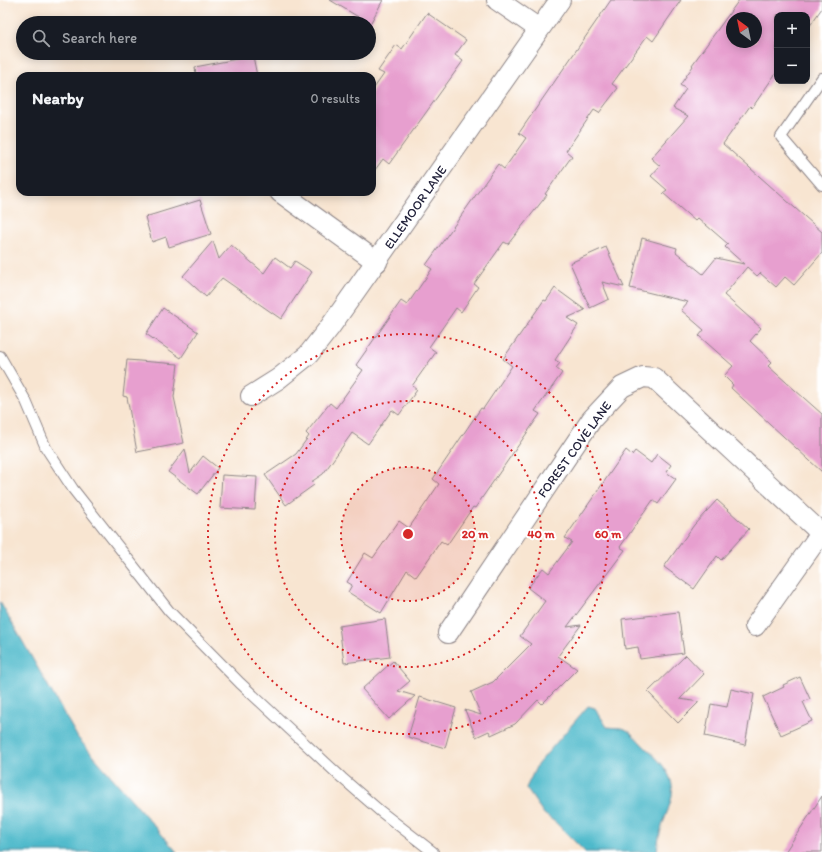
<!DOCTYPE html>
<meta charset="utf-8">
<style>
:root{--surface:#171b24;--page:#20242c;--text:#f1f3f6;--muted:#9ea1a6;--line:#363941}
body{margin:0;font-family:Itim,sans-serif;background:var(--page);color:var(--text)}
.controls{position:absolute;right:12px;top:12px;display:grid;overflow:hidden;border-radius:8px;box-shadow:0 2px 10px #0003}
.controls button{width:36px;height:36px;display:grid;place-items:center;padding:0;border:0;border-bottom:1px solid var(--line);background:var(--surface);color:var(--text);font:20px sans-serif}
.compass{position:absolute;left:726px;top:12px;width:36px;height:36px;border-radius:50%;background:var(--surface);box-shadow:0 2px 10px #0003;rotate:327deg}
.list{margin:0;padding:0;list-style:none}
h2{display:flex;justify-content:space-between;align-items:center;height:52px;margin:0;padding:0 16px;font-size:17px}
h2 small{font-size:13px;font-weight:400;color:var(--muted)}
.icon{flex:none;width:22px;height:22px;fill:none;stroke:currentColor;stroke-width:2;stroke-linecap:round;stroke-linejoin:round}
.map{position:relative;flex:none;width:822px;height:852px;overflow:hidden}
.search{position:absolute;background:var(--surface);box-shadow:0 2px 10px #0003;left:16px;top:16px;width:360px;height:44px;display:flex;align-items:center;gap:10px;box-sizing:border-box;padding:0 14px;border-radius:22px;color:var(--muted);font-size:15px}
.panel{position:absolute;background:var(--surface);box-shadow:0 2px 10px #0003;left:16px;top:72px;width:360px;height:124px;border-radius:12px}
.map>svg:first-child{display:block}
.water{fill:#4eb9cb;stroke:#386e83}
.building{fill:#e79fcf;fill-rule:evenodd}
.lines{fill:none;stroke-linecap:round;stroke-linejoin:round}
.lane-casing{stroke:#8d8486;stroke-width:12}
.street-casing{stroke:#8d8486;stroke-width:22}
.lane{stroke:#fff;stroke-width:10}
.street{stroke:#fff;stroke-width:20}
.ring{fill:none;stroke:#d62828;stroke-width:2;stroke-dasharray:2 4}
.labels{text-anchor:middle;stroke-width:4;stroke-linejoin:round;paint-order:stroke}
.street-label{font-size:13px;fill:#22223b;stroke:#fff}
.centre{fill:#d62828;stroke:#fff;stroke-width:2}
.ring-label{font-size:12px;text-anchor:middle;font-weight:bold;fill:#d62828;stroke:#fff;stroke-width:4;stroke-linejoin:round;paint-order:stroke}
</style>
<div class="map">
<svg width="822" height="852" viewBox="0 0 822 852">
<rect width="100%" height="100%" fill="#fff"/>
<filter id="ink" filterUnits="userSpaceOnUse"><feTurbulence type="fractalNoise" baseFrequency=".025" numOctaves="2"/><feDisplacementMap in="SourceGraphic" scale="8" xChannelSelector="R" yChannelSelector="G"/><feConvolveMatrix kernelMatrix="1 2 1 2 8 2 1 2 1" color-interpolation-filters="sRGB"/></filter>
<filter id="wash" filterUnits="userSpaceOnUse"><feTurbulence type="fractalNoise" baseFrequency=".012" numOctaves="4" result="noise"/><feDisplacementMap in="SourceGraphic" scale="16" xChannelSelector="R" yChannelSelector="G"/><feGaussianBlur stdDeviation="0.9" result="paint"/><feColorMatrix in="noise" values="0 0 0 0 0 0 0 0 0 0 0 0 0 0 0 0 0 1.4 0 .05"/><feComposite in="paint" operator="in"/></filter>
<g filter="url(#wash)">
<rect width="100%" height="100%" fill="#f8e5d1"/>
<!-- water -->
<g class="water">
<path d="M 0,602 L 78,738 L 177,852 L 0,852 Z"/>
<path d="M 588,706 L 595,708 L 607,727 C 612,728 620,727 625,729 C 633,733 641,744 648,750 C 695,792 660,805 657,852 L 585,852 L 555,822 L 544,814 L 526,788 L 537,765 Z"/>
</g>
<g id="blocks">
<!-- building -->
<g class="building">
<path d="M 330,0 L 383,0 L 370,24 Z"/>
<path d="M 611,0 L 681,0 L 653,41 L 647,36 L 612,84 L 618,88 L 599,113 L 594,110 L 566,151 L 572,156 L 545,194 L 547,195 L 508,244 L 504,242 L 474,284 L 478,287 L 461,312 L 456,308 L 429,347 L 436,352 L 412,386 L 417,390 L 399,415 L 392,410 L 368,444 L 352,433 L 323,474 L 311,482 L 314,485 L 286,505 L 265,475 L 296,454 L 309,436 L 306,433 L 330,403 L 336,408 L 363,370 L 356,365 L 401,301 L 407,305 L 432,269 L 426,265 L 498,164 L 504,169 L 526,138 L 519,133 Z"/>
<path d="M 739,0 L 822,0 L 822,8 L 807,30 L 807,15 L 777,15 L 776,73 L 752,108 L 750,106 L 723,144 L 822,232 L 822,253 L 794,285 L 785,277 L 776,287 L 760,273 L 757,276 L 747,267 L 724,295 L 761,328 L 750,341 L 772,362 L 768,366 L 822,414 L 822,472 L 731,388 L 733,385 L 724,376 L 733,366 L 699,336 L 704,330 L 681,310 L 688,302 L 630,288 L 642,238 L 677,248 L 676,252 L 703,274 L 716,258 L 744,264 L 725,247 L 728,244 L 698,218 L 695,221 L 663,193 L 667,190 L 651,176 L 660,166 L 651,158 L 688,116 L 673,108 L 686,89 L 680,85 L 693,66 L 692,65 ZM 732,18 L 756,18 L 756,42 L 732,42 Z"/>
<path d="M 427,13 L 466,40 L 455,55 L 463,61 L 389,164 L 383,159 L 372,174 L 372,91 L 384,74 L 378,71 L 396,45 L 402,49 Z"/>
<path d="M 253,56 L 257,76 L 196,76 L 195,67 Z"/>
<path d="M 200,200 L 211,234 L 169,247 L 166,237 L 152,242 L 145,217 Z"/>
<path d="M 213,241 L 219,259 L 231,245 L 264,273 L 275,257 L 290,268 L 295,261 L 312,272 L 281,319 L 222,278 L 206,297 L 183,276 Z"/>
<path d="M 606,247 L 624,287 L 602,282 L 609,299 L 590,308 L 570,263 Z"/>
<path d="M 555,288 L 585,310 L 567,318 L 578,325 L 555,360 L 560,363 L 556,368 L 562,373 L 535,411 L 540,414 L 475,508 L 473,507 L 447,545 L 441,541 L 416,577 L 407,570 L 381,613 L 348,592 L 352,585 L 347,582 L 365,553 L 373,558 L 399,521 L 409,528 L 439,484 L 433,479 L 481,408 L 483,409 L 512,366 L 503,359 L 544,300 L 546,301 Z"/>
<path d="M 163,308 L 198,332 L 181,358 L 146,334 Z"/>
<path d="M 127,360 L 178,364 L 174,397 L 184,443 L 137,452 L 127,397 L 123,396 Z"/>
<path d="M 185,449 L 190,473 L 203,456 L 218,468 L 198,494 L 168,472 Z"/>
<path d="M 626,450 L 632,455 L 635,451 L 651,463 L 657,454 L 671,465 L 666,472 L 676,479 L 658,504 L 653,500 L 620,547 L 625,550 L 567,627 L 581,625 L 558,656 L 577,669 L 542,704 L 538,700 L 515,724 L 491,735 L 489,731 L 476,737 L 465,710 L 481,715 L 471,692 L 493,682 L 531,644 L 520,636 L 545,601 L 528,588 L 543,568 L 549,573 L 572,542 L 565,538 Z"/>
<path d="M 222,475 L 257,477 L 255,510 L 220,508 Z"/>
<path d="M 717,500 L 749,529 L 721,560 L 717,556 L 694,589 L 664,567 L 694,525 Z"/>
<path d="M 678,612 L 684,653 L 640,659 L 638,647 L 625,649 L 622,619 Z"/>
<path d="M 385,619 L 390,657 L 344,663 L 339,626 Z"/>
<path d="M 686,655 L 704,674 L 680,699 L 699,702 L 678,723 L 648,692 Z"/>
<path d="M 393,661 L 410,681 L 398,691 L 415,696 L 389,719 L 362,689 Z"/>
<path d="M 800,677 L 810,699 L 803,702 L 812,721 L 781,735 L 763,697 L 784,687 L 783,685 Z"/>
<path d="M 731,689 L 754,694 L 745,745 L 705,736 L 711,704 L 727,707 Z"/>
<path d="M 420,697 L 456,708 L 445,748 L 408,737 Z"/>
<path d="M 822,796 L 822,852 L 785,852 Z"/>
</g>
</g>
</g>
<g filter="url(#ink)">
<use href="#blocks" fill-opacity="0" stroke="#8d8486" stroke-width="1"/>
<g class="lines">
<!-- lane casing -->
<g class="lane-casing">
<g id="lane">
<path d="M 822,78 L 781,137 L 822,185"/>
<path d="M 0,356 L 26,401 L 46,448 L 73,489 L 169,611 L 240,683 L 342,778 L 380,811 L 433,852"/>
</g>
</g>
<!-- street casing -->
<g class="street-casing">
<g id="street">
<path d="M 497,0 L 539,29"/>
<path d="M 280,192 L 377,262"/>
<path d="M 251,396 L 278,379 L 308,355 L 330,327 L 560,0"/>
<path d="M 755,626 L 821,533"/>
<path d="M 448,633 L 592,419 L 622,387 L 643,377 L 654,378 L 822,534"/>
</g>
</g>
<!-- lane -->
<use href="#lane" class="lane"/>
<!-- street -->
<use href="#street" class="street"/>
</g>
</g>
<!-- distance rings -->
<circle cx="408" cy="534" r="67" fill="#d62828" fill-opacity=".12"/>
<g class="ring">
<circle cx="408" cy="534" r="67"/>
<circle cx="408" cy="534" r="133"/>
<circle cx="408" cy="534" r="200"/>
</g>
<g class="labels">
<!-- street labels -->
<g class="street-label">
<text transform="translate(415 207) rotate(-55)" y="5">ELLEMOOR LANE</text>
<text transform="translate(574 449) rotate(-54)" y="5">FOREST COVE LANE</text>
</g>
</g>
<circle cx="408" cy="534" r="6" class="centre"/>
<g class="ring-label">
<text x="475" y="538">20 m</text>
<text x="541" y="538">40 m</text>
<text x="608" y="538">60 m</text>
</g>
</svg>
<div class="controls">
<button>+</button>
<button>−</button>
</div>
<svg class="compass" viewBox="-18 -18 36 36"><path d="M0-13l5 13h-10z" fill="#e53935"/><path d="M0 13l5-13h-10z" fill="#9ea1a6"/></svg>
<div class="search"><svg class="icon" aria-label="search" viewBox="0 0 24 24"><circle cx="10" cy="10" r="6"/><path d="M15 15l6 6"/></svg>Search here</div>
<section class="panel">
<h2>Nearby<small>0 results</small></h2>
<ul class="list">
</ul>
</section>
</div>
